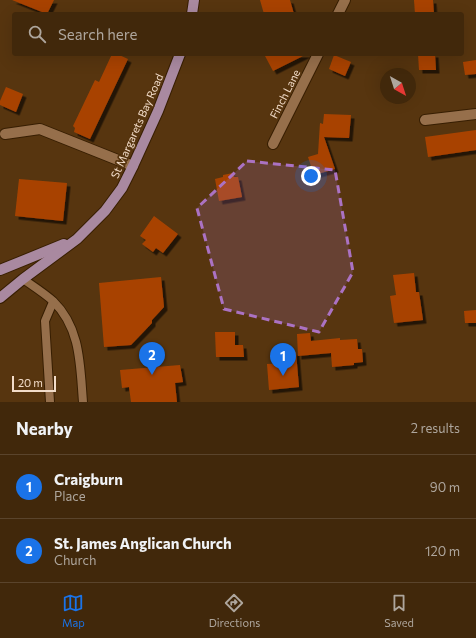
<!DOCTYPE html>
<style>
:root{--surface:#41280b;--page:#483014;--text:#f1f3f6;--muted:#aea69d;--line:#5a442c;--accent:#1a73e8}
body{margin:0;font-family:Commissioner,sans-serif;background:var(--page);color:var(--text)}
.compass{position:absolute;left:380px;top:68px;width:36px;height:36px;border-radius:50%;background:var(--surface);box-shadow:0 4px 16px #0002;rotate:141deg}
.scale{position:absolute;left:12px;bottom:10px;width:44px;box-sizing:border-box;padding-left:4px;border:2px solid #f2dcc9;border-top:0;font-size:11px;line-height:14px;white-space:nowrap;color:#f2dcc9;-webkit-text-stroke:3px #57350f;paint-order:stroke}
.you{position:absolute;left:311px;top:176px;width:14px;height:14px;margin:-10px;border:3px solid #fff;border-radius:50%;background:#1a73e8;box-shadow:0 0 0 6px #1a73e833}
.badge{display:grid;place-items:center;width:26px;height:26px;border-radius:50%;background:var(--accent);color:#fff;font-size:13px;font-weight:700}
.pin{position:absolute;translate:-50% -33px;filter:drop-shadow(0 1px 2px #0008)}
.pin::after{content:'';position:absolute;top:21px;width:14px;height:12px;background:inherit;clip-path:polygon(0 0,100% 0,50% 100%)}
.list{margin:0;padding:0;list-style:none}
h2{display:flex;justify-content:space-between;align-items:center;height:52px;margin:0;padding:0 16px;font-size:17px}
h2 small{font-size:13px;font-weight:400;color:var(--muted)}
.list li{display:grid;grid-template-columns:26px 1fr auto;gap:12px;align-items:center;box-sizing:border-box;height:64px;padding:0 16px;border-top:1px solid var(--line)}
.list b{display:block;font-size:15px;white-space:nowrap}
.list p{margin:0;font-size:13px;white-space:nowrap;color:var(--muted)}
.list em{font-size:13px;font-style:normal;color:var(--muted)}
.icon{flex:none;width:22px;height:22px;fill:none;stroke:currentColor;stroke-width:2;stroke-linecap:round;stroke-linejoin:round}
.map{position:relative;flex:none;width:476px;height:402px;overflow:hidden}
.search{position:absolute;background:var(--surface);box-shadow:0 4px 16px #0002;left:12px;right:12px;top:12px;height:44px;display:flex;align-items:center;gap:10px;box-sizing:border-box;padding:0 14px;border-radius:4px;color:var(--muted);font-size:15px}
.sheet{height:180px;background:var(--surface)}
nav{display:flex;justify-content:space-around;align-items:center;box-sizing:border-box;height:56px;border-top:1px solid var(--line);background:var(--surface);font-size:11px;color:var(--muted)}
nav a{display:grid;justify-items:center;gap:2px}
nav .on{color:var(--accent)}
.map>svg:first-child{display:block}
.building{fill:#a84304;filter:url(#shadow)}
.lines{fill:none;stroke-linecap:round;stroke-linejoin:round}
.service-casing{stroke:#371e02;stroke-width:10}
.minor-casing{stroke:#371e02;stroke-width:12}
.primary-casing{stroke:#371e02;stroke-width:12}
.service{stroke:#966f4b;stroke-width:8}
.minor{stroke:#966f4b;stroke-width:10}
.primary{stroke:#a989a0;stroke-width:10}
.marked{fill:#ab72c3;fill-opacity:0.2;stroke:#ab72c3;stroke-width:3;stroke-dasharray:8 5;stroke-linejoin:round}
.labels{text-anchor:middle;stroke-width:3.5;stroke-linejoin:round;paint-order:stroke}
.street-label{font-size:11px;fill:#f2dcc9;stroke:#57350f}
</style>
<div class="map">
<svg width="476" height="402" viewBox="0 0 476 402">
<defs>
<filter id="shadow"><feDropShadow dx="3.5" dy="3.5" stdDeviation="0" flood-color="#0009"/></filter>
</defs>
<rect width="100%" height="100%" fill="#57350f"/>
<!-- building -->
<g class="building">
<path d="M 12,0 L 54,0 L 47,14 Z"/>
<path d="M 260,0 L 290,0 L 294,14 L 264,14 Z"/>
<path d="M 414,0 L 433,0 L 434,14 L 415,14 Z"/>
<path d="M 112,54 L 117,54 L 128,59 L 90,139 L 74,132 L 75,128 L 73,126 L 95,80 L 99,82 Z"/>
<path d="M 264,54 L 307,54 L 273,71 Z"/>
<path d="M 418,54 L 435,54 L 436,70 L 419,70 Z"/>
<path d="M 334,55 L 351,62 L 345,76 L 329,69 Z"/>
<path d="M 476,60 L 476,74 L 465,75 L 463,62 Z"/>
<path d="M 6,87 L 23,94 L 16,112 L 0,105 L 0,101 Z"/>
<path d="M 324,114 L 351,115 L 349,138 L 324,137 L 335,169 L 314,175 L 308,157 L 318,154 L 320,123 L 323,124 Z"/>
<path d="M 476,130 L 476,150 L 428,157 L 425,137 Z"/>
<path d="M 233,173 L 234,177 L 238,177 L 242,197 L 219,201 L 215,179 L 223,177 L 223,175 Z"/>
<path d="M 19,179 L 67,183 L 63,221 L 15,216 Z"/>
<path d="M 154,216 L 178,234 L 163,253 L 156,248 L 153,252 L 142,244 L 146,240 L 140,236 Z"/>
<path d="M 414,273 L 416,292 L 419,292 L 423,320 L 394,323 L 390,296 L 396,295 L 393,275 Z"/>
<path d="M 161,277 L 164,307 L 152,320 L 152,323 L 131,345 L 104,347 L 99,283 Z"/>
<path d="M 476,310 L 476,323 L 465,323 L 464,311 Z"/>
<path d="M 215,332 L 235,332 L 235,345 L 243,345 L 244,357 L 216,357 Z"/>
<path d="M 310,333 L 311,341 L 340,338 L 340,340 L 357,339 L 358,349 L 362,349 L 363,362 L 354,363 L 354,365 L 332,367 L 331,353 L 298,356 L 297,334 Z"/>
<path d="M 296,352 L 299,387 L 269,390 L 267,364 L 285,363 L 284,353 Z"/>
<path d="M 180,365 L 183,382 L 175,383 L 177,402 L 131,402 L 129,387 L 122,388 L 120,370 Z"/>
</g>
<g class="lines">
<!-- service casing -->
<g class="service-casing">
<g id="service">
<path d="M 23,279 C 33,286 44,293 53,301 C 81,328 80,366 83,402"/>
<path d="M 50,402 L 45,321 L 53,302"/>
</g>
</g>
<!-- minor casing -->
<g class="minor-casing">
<g id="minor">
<path d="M 338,14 L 345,0"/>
<path d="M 425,120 L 476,114"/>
<path d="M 5,134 L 40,129 L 133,166"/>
<path d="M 273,144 L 318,54"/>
</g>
</g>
<!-- primary casing -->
<g class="primary-casing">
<g id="primary">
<path d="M 192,14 L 194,0"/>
<path d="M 0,270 L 64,244"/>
<path d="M 0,298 L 23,279 L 77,239 L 105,211 L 122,188 L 133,166 L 158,111 L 180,54"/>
</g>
</g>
<!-- service -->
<use href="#service" class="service"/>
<!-- minor -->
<use href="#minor" class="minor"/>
<!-- primary -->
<use href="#primary" class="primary"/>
</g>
<!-- marked area -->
<path class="marked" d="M 247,161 L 335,170 L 353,272 L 319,332 L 224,309 L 197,208 Z"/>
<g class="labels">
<!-- street labels -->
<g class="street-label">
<text transform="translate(285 94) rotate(-63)" y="4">Finch Lane</text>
<text transform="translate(137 126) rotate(-66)" y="4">St Margarets Bay Road</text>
</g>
</g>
</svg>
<svg class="compass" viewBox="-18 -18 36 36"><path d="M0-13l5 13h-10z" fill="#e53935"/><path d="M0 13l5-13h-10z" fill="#aea69d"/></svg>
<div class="scale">20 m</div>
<div class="you"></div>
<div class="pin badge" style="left:283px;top:376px">1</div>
<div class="pin badge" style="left:152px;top:375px">2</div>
<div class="search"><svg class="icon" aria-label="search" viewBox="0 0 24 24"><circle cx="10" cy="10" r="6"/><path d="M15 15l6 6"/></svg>Search here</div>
</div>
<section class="sheet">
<h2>Nearby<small>2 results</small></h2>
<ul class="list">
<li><span class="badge">1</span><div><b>Craigburn</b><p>Place</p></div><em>90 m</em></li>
<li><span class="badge">2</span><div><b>St. James Anglican Church</b><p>Church</p></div><em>120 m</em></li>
</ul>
</section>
<nav>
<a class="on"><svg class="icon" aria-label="map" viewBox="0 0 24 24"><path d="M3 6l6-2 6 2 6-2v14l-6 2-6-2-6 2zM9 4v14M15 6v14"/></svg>Map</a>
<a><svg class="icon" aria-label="directions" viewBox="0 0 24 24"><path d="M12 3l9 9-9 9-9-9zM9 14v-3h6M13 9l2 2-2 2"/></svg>Directions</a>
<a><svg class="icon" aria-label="saved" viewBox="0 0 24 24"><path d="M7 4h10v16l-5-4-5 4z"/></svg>Saved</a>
</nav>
